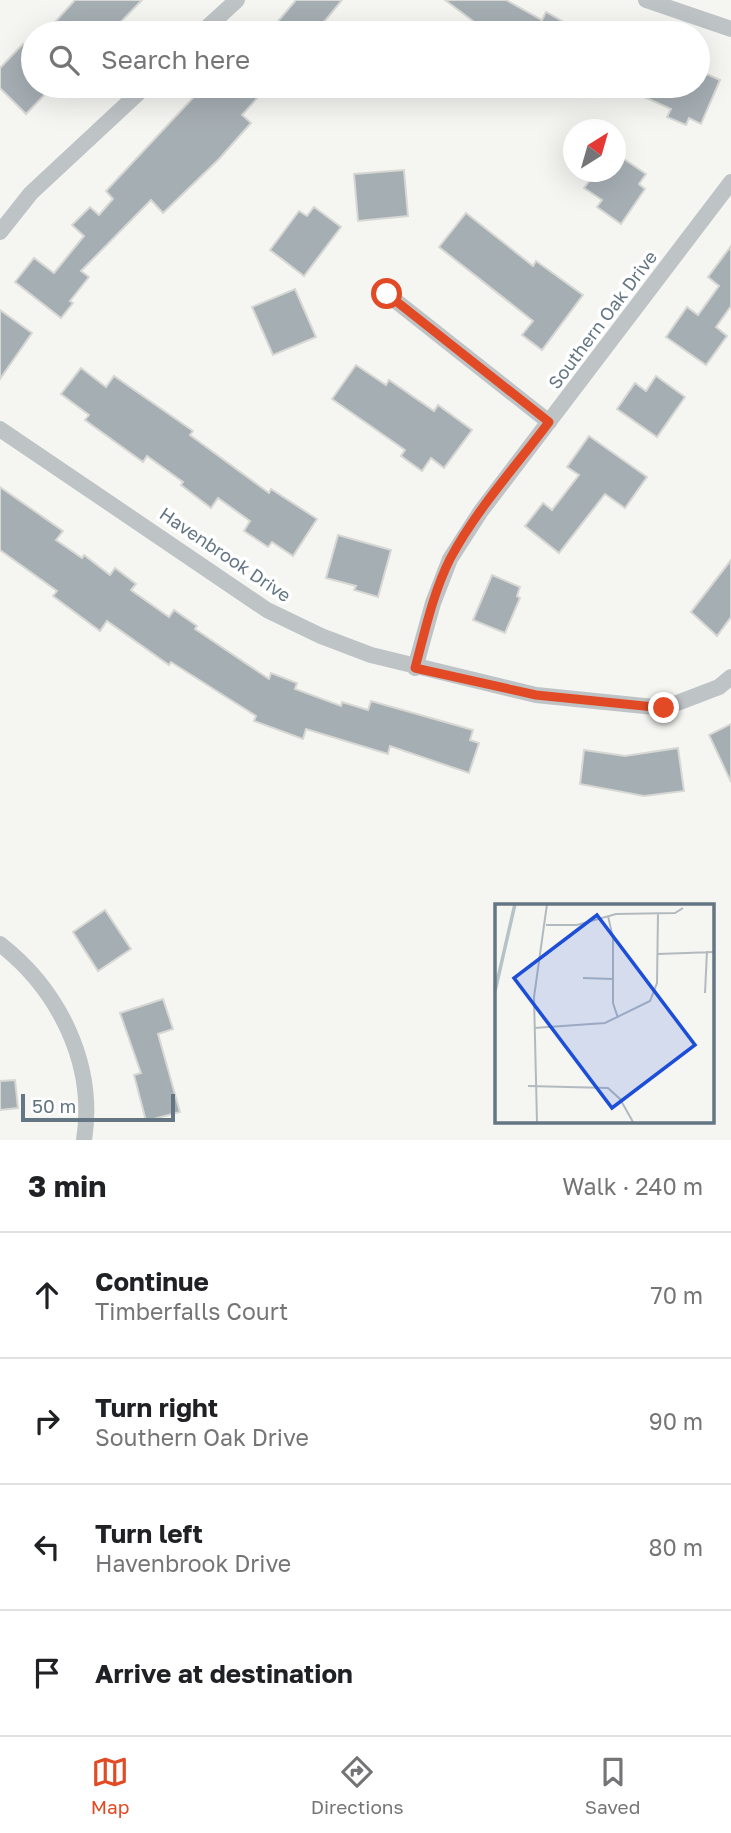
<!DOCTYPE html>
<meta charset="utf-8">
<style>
:root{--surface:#fff;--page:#f6f6f6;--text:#202124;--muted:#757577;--line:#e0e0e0;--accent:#e24a25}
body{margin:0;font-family:"Golos Text",sans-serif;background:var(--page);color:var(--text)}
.compass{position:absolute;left:563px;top:119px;width:63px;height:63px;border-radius:50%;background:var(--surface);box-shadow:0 7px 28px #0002;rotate:37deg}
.scale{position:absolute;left:21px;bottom:18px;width:154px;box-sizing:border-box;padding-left:7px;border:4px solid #647683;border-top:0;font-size:19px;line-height:24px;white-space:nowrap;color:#647683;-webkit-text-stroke:5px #fff;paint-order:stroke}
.stop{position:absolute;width:21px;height:21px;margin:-16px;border:5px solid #e24a25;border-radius:50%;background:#fff}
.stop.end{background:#e24a25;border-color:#fff;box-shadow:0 2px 7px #0008}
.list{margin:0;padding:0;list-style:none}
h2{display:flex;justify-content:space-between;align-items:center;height:91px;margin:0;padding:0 28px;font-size:30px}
h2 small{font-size:23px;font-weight:400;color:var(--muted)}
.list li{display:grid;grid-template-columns:46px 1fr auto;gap:21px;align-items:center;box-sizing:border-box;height:126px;padding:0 28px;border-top:2px solid var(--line)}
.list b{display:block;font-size:26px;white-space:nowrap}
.list p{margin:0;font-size:23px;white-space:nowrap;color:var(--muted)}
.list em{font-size:23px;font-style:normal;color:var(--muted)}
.icon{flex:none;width:38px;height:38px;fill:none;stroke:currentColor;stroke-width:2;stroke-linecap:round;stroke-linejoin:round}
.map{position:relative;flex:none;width:731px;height:1140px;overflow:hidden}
.search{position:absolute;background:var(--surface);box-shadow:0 7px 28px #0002;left:21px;right:21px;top:21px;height:77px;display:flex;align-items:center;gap:18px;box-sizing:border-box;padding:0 24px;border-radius:38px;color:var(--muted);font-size:26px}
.sheet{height:595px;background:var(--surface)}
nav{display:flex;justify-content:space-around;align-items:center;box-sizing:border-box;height:98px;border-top:2px solid var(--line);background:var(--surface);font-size:19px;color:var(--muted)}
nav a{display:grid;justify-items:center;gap:4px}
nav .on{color:var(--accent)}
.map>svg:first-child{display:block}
.building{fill:#a5aeb3;stroke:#d7d7d4;stroke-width:2}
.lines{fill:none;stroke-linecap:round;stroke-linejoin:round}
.minor{stroke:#bec3c6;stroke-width:16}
.route{stroke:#e24a25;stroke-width:9}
.labels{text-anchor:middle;stroke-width:7;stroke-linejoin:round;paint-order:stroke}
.street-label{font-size:18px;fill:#647683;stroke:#fff}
.inset-river{fill:none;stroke:#b5c2c6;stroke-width:3.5}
.inset-road{fill:none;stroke:#b2babf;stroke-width:2}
.view{fill:#1d4ed8;fill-opacity:0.15;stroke:#1d4ed8;stroke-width:3.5}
.inset-edge{fill:none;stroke:#647683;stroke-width:3.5}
</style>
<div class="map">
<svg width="731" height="1140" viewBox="0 0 731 1140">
<rect width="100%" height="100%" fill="#f5f5f2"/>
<!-- building -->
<g class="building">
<path d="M 75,0 L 142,0 L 110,33 L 45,33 Z"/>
<path d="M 296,0 L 342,0 L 315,33 L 268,33 Z"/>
<path d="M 445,0 L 506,0 L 542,20 L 546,12 L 583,33 L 489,33 Z"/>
<path d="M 23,44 L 33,54 L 33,86 L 53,86 L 26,114 L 0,88 L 0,68 Z"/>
<path d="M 698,70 L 720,80 L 701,124 L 689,118 L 686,125 L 667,117 L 671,109 L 620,86 L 698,86 Z"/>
<path d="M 204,86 L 268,86 L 242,115 L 251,123 L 219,159 L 163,213 L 151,200 L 81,271 L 89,277 L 70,301 L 73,303 L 61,318 L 15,282 L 34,258 L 54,273 L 84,236 L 72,225 L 90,207 L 99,215 L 113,199 L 106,191 Z"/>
<path d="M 615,153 L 646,174 L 639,184 L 645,189 L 621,224 L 597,207 L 602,200 L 584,188 L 596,172 L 615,172 Z"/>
<path d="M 404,170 L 408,216 L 358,221 L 354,174 Z"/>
<path d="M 314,207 L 341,227 L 304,276 L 270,250 L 299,211 L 307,216 Z"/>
<path d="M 466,213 L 533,266 L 536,261 L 583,295 L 542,350 L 522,335 L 533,321 L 439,247 Z"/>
<path d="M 731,246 L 731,306 L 716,327 L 727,336 L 706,365 L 666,337 L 687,307 L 698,315 L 719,286 L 708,277 Z"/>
<path d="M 295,289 L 316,337 L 273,355 L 252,307 Z"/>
<path d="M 0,310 L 32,333 L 0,379 Z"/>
<path d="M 356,365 L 386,385 L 389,380 L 434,411 L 438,405 L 472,430 L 444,468 L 431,458 L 422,471 L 401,456 L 405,450 L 332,399 Z"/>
<path d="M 81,368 L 106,387 L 114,376 L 193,431 L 190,435 L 269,493 L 271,489 L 317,519 L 293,556 L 272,542 L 268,547 L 244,531 L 250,521 L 218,498 L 211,508 L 181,485 L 183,482 L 147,456 L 143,462 L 85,420 L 89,415 L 61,394 Z"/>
<path d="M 656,376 L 685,397 L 657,437 L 617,409 L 635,383 L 646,391 Z"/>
<path d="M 589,436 L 647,477 L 625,508 L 605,494 L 559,553 L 525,526 L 543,503 L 552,510 L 579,475 L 567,467 Z"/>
<path d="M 0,487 L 63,531 L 56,540 L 82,558 L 84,555 L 110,575 L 115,568 L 136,584 L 131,590 L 169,617 L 174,610 L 197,626 L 195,629 L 269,679 L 271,673 L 297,683 L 295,689 L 341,706 L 342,702 L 368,710 L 371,701 L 473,730 L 470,740 L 479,743 L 469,773 L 390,746 L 388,754 L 306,729 L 303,739 L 254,721 L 256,716 L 171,662 L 169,665 L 107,621 L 100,631 L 53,596 L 57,591 L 0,550 Z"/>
<path d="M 338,535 L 391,550 L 378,597 L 354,590 L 356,586 L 326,578 Z"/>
<path d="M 731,560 L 731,617 L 717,636 L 691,612 Z"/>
<path d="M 492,575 L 520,587 L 517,596 L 520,598 L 505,633 L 473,620 Z"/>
<path d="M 731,724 L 731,782 L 709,735 Z"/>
<path d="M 678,748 L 684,791 L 644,796 L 580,784 L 584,750 L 625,756 Z"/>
<path d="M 105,910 L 131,949 L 98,971 L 73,932 Z"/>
<path d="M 163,999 L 173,1029 L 158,1034 L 180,1112 L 146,1121 L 134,1075 L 141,1073 L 120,1013 Z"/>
<path d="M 15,1080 L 18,1108 L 0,1110 L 0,1081 Z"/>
</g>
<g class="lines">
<!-- minor -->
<g class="minor">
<path d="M 646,0 L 731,29"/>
<path d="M 201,33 L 237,0"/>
<path d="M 0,232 L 31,193 L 146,86"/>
<path d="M 387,294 L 549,422"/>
<path d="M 0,429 L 267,610 L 321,636 L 371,655 L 536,695 L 664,708 L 719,687 L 731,677"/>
<path d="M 415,668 L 433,603 L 450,559 L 481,511 L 731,182"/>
<path d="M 0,944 C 59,990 96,1064 84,1140"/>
</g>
</g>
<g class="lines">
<!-- route -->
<path class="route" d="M 387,294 L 549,422 C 516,466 476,510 450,559 C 433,593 425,631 415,668 L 536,695 L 664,708"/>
</g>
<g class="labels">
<!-- street labels -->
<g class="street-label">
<text transform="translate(603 320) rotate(-53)" y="6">Southern Oak Drive</text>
<text transform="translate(225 555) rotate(34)" y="6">Havenbrook Drive</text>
</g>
</g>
<!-- overview -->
<g transform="translate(495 904)">
<rect width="219" height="219" fill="#f5f5f2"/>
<path class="inset-river" d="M 0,87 L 20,0"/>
<path class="inset-road" d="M 113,12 L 118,34 L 118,99 L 123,114M 51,21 L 82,21 L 121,10 L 180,9 L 188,4M 163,50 L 219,48M 88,74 L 118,75M 210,89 L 212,47M 39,124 L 110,119 L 155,97 L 162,79 L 163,9M 33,182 L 113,184 L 125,195 L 138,218M 42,218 L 39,93 L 52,0"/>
<path class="view" d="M 102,11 L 200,141 L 117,204 L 19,74 Z"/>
<rect width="219" height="219" class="inset-edge"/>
</g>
</svg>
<svg class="compass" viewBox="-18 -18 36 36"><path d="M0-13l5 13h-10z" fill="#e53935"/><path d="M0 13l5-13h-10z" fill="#757577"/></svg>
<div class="scale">50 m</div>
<div class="stop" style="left:387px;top:294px"></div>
<div class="stop end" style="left:664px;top:708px"></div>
<div class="search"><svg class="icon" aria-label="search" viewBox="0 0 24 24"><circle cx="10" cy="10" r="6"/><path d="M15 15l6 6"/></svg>Search here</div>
</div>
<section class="sheet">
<h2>3 min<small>Walk · 240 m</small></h2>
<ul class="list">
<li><svg class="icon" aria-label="ahead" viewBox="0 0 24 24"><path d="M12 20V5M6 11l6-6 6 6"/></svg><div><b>Continue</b><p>Timberfalls Court</p></div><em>70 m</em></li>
<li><svg class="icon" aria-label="right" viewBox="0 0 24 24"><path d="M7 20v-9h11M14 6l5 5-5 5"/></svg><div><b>Turn right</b><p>Southern Oak Drive</p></div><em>90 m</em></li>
<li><svg class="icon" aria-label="left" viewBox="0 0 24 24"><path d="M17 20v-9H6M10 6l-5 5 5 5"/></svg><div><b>Turn left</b><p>Havenbrook Drive</p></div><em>80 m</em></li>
<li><svg class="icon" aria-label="arrive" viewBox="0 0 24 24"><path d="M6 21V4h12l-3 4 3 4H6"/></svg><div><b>Arrive at destination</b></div></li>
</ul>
</section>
<nav>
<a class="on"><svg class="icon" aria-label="map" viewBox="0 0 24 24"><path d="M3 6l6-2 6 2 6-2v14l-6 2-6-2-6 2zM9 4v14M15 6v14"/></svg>Map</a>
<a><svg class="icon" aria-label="directions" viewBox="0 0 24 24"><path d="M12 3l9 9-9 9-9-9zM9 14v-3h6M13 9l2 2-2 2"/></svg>Directions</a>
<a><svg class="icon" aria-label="saved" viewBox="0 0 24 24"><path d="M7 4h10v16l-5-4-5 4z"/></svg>Saved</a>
</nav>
